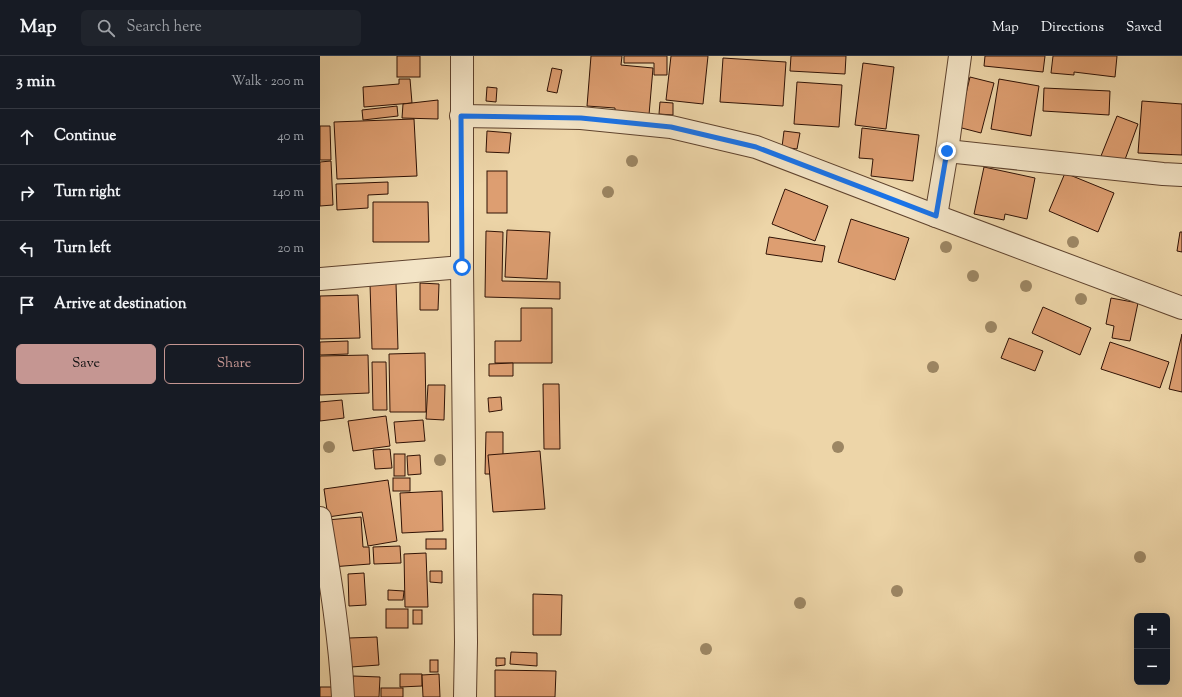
<!DOCTYPE html>
<meta charset="utf-8">
<style>
:root{--surface:#171b24;--page:#20242c;--text:#f1f3f6;--muted:#9ea1a6;--line:#363941;--accent:#c59692}
body{margin:0;font-family:"Sorts Mill Goudy",serif;background:var(--page);color:var(--text)}
.controls{position:absolute;right:12px;bottom:12px;display:grid;overflow:hidden;border-radius:6px;box-shadow:0 4px 16px #0002}
.controls button{width:36px;height:36px;display:grid;place-items:center;padding:0;border:0;border-bottom:1px solid var(--line);background:var(--surface);color:var(--text);font:20px sans-serif}
.stop{position:absolute;width:12px;height:12px;margin:-9px;border:3px solid #1a73e8;border-radius:50%;background:#fff}
.stop.end{background:#1a73e8;border-color:#fff;box-shadow:0 1px 4px #0008}
.list{margin:0;padding:0;list-style:none}
h2{display:flex;justify-content:space-between;align-items:center;height:52px;margin:0;padding:0 16px;font-size:17px}
h2 small{font-size:13px;font-weight:400;color:var(--muted)}
.list li{display:grid;grid-template-columns:26px 1fr auto;gap:12px;align-items:center;box-sizing:border-box;height:56px;padding:0 16px;border-top:1px solid var(--line)}
.list b{display:block;font-size:15px;white-space:nowrap}
.list em{font-size:13px;font-style:normal;color:var(--muted)}
.actions{display:flex;gap:8px;padding:12px 16px}
.actions a{flex:1;padding:9px 0;border:1px solid var(--accent);border-radius:6px;text-align:center;font-size:14px;color:var(--accent)}
.actions .main{background:var(--accent);color:#111}
.icon{flex:none;width:22px;height:22px;fill:none;stroke:currentColor;stroke-width:2;stroke-linecap:round;stroke-linejoin:round}
.map{position:relative;flex:none;width:862px;height:641px;overflow:hidden}
header{display:flex;align-items:center;gap:24px;box-sizing:border-box;height:56px;padding:0 20px;background:var(--surface);border-bottom:1px solid var(--line)}
header strong{font-size:19px}
nav{display:flex;gap:22px;margin-inline-start:auto;font-size:14px}
.search{width:280px;height:36px;background:var(--page);display:flex;align-items:center;gap:10px;box-sizing:border-box;padding:0 14px;border-radius:6px;color:var(--muted);font-size:15px}
main{display:flex}
aside{flex:1;background:var(--surface)}
.map>svg:first-child{display:block}
.building{fill:#dd9e71;stroke:#301205}
.lines{fill:none;stroke-linecap:round;stroke-linejoin:round}
.minor-casing{stroke:#5f432e;stroke-width:24}
.tertiary-casing{stroke:#5f432e;stroke-width:24}
.minor{stroke:#f3e4c6;stroke-width:22}
.tertiary{stroke:#f3e4c6;stroke-width:22}
.tree{fill:#9c8663}
.route{stroke:#1a73e8;stroke-width:5}
</style>
<header>
<strong>Map</strong>
<div class="search"><svg class="icon" aria-label="search" viewBox="0 0 24 24"><circle cx="10" cy="10" r="6"/><path d="M15 15l6 6"/></svg>Search here</div>
<nav><a>Map</a><a>Directions</a><a>Saved</a></nav>
</header>
<main>
<aside>
<h2>3 min<small>Walk · 200 m</small></h2>
<ul class="list">
<li><svg class="icon" aria-label="ahead" viewBox="0 0 24 24"><path d="M12 20V5M6 11l6-6 6 6"/></svg><div><b>Continue</b></div><em>40 m</em></li>
<li><svg class="icon" aria-label="right" viewBox="0 0 24 24"><path d="M7 20v-9h11M14 6l5 5-5 5"/></svg><div><b>Turn right</b></div><em>140 m</em></li>
<li><svg class="icon" aria-label="left" viewBox="0 0 24 24"><path d="M17 20v-9H6M10 6l-5 5 5 5"/></svg><div><b>Turn left</b></div><em>20 m</em></li>
<li><svg class="icon" aria-label="arrive" viewBox="0 0 24 24"><path d="M6 21V4h12l-3 4 3 4H6"/></svg><div><b>Arrive at destination</b></div></li>
</ul>
<div class="actions"><a class="main">Save</a><a>Share</a></div>
</aside>
<div class="map">
<svg width="862" height="641" viewBox="0 0 862 641">
<rect width="100%" height="100%" fill="#edd5a8"/>
<filter id="stains"><feTurbulence type="fractalNoise" baseFrequency=".005" numOctaves="4"/><feColorMatrix values="0 0 0 0 .2 0 0 0 0 .09 0 0 0 0 .02 0 0 0 .5 -.17"/></filter>
<radialGradient id="worn" r=".72"><stop offset=".6" stop-color="#630" stop-opacity="0"/><stop offset="1" stop-color="#630" stop-opacity=".3"/></radialGradient>
<!-- building -->
<g class="building">
<rect x="77" y="0" width="23" height="21"/>
<path d="M 271,0 L 302,0 L 301,9 L 333,12 L 329,59 L 295,56 L 295,52 L 267,50 Z"/>
<path d="M 304,0 L 347,0 L 347,19 L 334,19 L 334,7 L 304,7 Z"/>
<path d="M 351,0 L 388,0 L 383,48 L 346,44 Z"/>
<path d="M 471,0 L 526,0 L 525,18 L 470,15 Z"/>
<path d="M 665,0 L 725,0 L 723,16 L 664,10 Z"/>
<path d="M 733,0 L 797,0 L 795,21 L 754,16 L 754,19 L 731,17 Z"/>
<path d="M 403,2 L 466,6 L 463,50 L 400,46 Z"/>
<path d="M 543,7 L 574,11 L 566,73 L 535,69 Z"/>
<path d="M 232,12 L 242,14 L 237,37 L 227,35 Z"/>
<path d="M 650,21 L 674,27 L 661,77 L 638,71 Z"/>
<path d="M 79,23 L 90,23 L 92,47 L 44,51 L 43,31 L 79,28 Z"/>
<path d="M 679,23 L 719,30 L 711,80 L 671,73 Z"/>
<path d="M 477,26 L 522,29 L 519,71 L 474,68 Z"/>
<path d="M 167,31 L 177,32 L 176,46 L 166,45 Z"/>
<path d="M 724,32 L 790,35 L 789,59 L 723,55 Z"/>
<path d="M 118,44 L 118,63 L 82,62 L 83,48 Z"/>
<path d="M 822,45 L 862,48 L 862,99 L 818,97 Z"/>
<path d="M 340,46 L 353,47 L 353,59 L 339,58 Z"/>
<path d="M 77,50 L 78,60 L 43,64 L 42,54 Z"/>
<path d="M 797,60 L 818,68 L 803,109 L 781,100 Z"/>
<path d="M 94,63 L 97,120 L 17,123 L 14,66 Z"/>
<path d="M 0,70 L 10,70 L 11,104 L 0,104 Z"/>
<path d="M 542,72 L 599,79 L 593,125 L 551,120 L 553,103 L 539,102 Z"/>
<path d="M 167,75 L 191,77 L 189,97 L 166,96 Z"/>
<path d="M 464,75 L 480,77 L 477,93 L 462,91 Z"/>
<path d="M 11,105 L 13,149 L 0,150 L 0,106 Z"/>
<path d="M 664,111 L 715,122 L 707,163 L 685,158 L 684,164 L 654,158 Z"/>
<rect x="167" y="115" width="20" height="42"/>
<path d="M 745,117 L 794,137 L 778,176 L 729,155 Z"/>
<path d="M 68,126 L 68,138 L 48,139 L 48,152 L 17,154 L 16,128 Z"/>
<path d="M 465,133 L 508,150 L 495,185 L 452,168 Z"/>
<path d="M 53,146 L 108,146 L 109,186 L 53,186 Z"/>
<path d="M 531,163 L 589,182 L 575,224 L 518,206 Z"/>
<path d="M 187,174 L 230,176 L 227,223 L 185,221 Z"/>
<path d="M 166,175 L 183,176 L 182,225 L 240,226 L 240,243 L 165,241 Z"/>
<path d="M 860,176 L 862,176 L 862,196 L 857,195 Z"/>
<path d="M 449,181 L 505,190 L 502,206 L 446,198 Z"/>
<path d="M 76,227 L 78,293 L 52,293 L 50,228 Z"/>
<path d="M 100,227 L 119,228 L 118,254 L 100,254 Z"/>
<path d="M 38,239 L 40,282 L 0,283 L 0,240 Z"/>
<path d="M 791,242 L 818,247 L 810,285 L 792,282 L 794,270 L 786,268 Z"/>
<path d="M 723,251 L 771,272 L 760,299 L 712,277 Z"/>
<path d="M 201,252 L 232,252 L 232,307 L 175,307 L 175,285 L 201,285 Z"/>
<path d="M 862,278 L 862,336 L 849,333 Z"/>
<path d="M 689,282 L 723,295 L 715,315 L 681,302 Z"/>
<path d="M 28,285 L 28,298 L 0,299 L 0,286 Z"/>
<path d="M 790,286 L 849,306 L 840,332 L 781,313 Z"/>
<path d="M 105,297 L 106,356 L 70,356 L 69,298 Z"/>
<path d="M 48,299 L 49,337 L 0,339 L 0,300 Z"/>
<path d="M 52,306 L 66,306 L 67,354 L 53,354 Z"/>
<path d="M 193,307 L 193,320 L 169,320 L 169,308 Z"/>
<path d="M 223,328 L 239,328 L 240,393 L 224,393 Z"/>
<path d="M 108,329 L 125,329 L 124,364 L 106,363 Z"/>
<path d="M 181,341 L 182,354 L 169,356 L 168,342 Z"/>
<path d="M 22,344 L 24,362 L 0,365 L 0,346 Z"/>
<path d="M 66,360 L 70,390 L 33,395 L 28,365 Z"/>
<path d="M 103,364 L 105,385 L 76,387 L 74,366 Z"/>
<path d="M 166,376 L 183,376 L 183,418 L 165,418 Z"/>
<path d="M 70,393 L 72,412 L 55,413 L 53,394 Z"/>
<path d="M 220,395 L 225,453 L 173,456 L 168,399 Z"/>
<rect x="74" y="398" width="11" height="22"/>
<path d="M 100,399 L 101,418 L 88,419 L 87,400 Z"/>
<rect x="73" y="422" width="17" height="13"/>
<path d="M 68,424 L 77,485 L 48,490 L 42,456 L 8,461 L 4,433 Z"/>
<path d="M 122,435 L 123,475 L 82,477 L 80,437 Z"/>
<path d="M 41,461 L 43,491 L 49,491 L 50,508 L 11,511 L 7,464 Z"/>
<rect x="106" y="483" width="20" height="10"/>
<path d="M 80,490 L 81,507 L 54,508 L 53,491 Z"/>
<path d="M 106,497 L 108,551 L 85,551 L 84,498 Z"/>
<path d="M 110,515 L 122,515 L 122,527 L 110,526 Z"/>
<path d="M 44,517 L 46,549 L 29,550 L 28,518 Z"/>
<path d="M 68,534 L 84,535 L 83,544 L 68,544 Z"/>
<path d="M 213,538 L 242,539 L 241,579 L 213,579 Z"/>
<rect x="66" y="553" width="22" height="19"/>
<rect x="93" y="554" width="9" height="14"/>
<path d="M 57,581 L 59,609 L 31,611 L 29,582 Z"/>
<path d="M 191,596 L 217,597 L 217,610 L 190,608 Z"/>
<path d="M 176,602 L 185,602 L 185,609 L 176,610 Z"/>
<rect x="110" y="604" width="8" height="12"/>
<path d="M 175,614 L 236,615 L 235,641 L 175,641 Z"/>
<path d="M 80,618 L 102,618 L 102,630 L 80,631 Z"/>
<path d="M 119,618 L 120,641 L 103,641 L 102,619 Z"/>
<path d="M 33,620 L 60,621 L 59,641 L 32,641 Z"/>
<rect x="0" y="631" width="12" height="10"/>
<rect x="61" y="632" width="22" height="9"/>
</g>
<g class="lines">
<!-- minor casing -->
<g class="minor-casing">
<g id="minor">
<path d="M 141,60 L 261,62 L 351,71 L 436,91 L 616,160 L 862,252"/>
<path d="M 627,95 L 843,118 L 862,119"/>
<path d="M 616,160 L 627,95 L 640,0"/>
<path d="M 0,223 L 142,211"/>
<path d="M 0,462 C 10,522 20,581 23,641"/>
</g>
</g>
<!-- tertiary casing -->
<g class="tertiary-casing">
<path id="tertiary" d="M 142,0 L 142,211 L 146,586 L 145,641"/>
</g>
<!-- minor -->
<use href="#minor" class="minor"/>
<!-- tertiary -->
<use href="#tertiary" class="tertiary"/>
</g>
<!-- trees -->
<g class="tree">
<circle cx="312" cy="105" r="6"/>
<circle cx="288" cy="136" r="6"/>
<circle cx="753" cy="186" r="6"/>
<circle cx="626" cy="191" r="6"/>
<circle cx="653" cy="220" r="6"/>
<circle cx="706" cy="230" r="6"/>
<circle cx="761" cy="243" r="6"/>
<circle cx="671" cy="271" r="6"/>
<circle cx="613" cy="311" r="6"/>
<circle cx="9" cy="391" r="6"/>
<circle cx="518" cy="391" r="6"/>
<circle cx="120" cy="404" r="6"/>
<circle cx="820" cy="501" r="6"/>
<circle cx="577" cy="535" r="6"/>
<circle cx="480" cy="547" r="6"/>
<circle cx="386" cy="593" r="6"/>
</g>
<g class="lines">
<!-- route -->
<path class="route" d="M 142,211 L 141,60 L 261,62 L 351,71 L 436,91 L 616,160 L 627,95"/>
</g>
<rect width="100%" height="100%" filter="url(#stains)"/>
<rect width="100%" height="100%" fill="url(#worn)"/>
</svg>
<div class="controls">
<button>+</button>
<button>−</button>
</div>
<div class="stop" style="left:142px;top:211px"></div>
<div class="stop end" style="left:627px;top:95px"></div>
</div>
</main>
